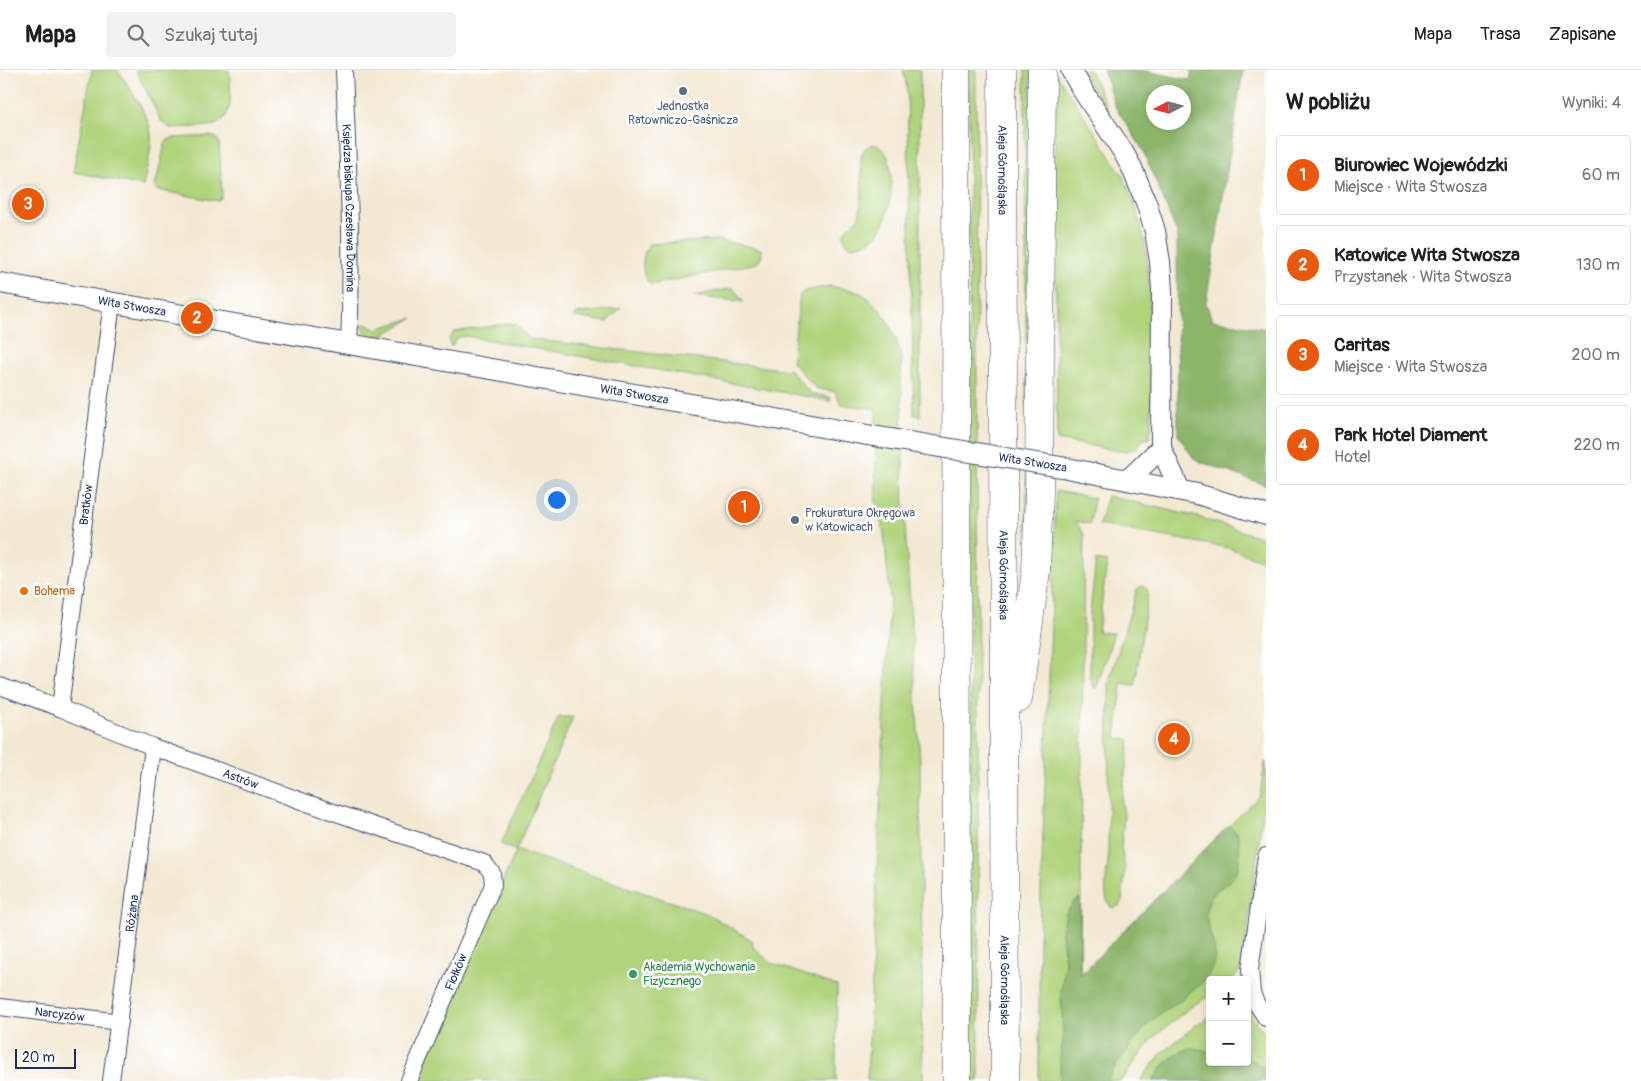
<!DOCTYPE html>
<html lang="pl">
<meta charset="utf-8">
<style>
:root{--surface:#fff;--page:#f2f2f2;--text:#202124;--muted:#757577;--line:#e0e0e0;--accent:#ea580c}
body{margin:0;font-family:Pangolin,sans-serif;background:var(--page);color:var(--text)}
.controls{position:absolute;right:15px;bottom:15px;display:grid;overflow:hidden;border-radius:5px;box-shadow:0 2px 8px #0003}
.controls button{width:45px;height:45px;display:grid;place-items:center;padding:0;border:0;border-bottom:1px solid var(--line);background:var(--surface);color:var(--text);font:25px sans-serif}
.compass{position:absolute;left:1146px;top:15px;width:45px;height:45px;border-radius:50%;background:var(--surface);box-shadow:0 2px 8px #0003;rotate:264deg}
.scale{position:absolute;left:15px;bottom:12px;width:61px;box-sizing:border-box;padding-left:5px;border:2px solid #1b2f5e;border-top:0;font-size:14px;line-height:18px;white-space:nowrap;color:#1b2f5e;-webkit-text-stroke:4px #fff;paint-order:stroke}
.you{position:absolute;left:556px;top:429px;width:18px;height:18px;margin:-12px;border:4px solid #fff;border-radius:50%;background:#1a73e8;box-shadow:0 0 0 8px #1a73e833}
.badge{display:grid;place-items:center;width:32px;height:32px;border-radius:50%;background:var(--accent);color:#fff;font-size:16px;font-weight:700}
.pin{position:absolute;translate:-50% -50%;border:2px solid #fff;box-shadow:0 1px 5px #0006}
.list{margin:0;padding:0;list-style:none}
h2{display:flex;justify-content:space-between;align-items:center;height:65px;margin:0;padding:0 20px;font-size:21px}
h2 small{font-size:16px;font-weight:400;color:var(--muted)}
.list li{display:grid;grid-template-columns:32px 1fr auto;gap:15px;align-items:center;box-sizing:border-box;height:80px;margin:0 10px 10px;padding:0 10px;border:1px solid var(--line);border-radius:5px}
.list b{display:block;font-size:19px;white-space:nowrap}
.list p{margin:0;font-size:16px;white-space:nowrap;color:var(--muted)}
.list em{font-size:16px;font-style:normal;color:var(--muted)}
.icon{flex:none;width:28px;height:28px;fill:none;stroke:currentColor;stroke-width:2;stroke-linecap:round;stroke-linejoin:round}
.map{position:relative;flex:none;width:1266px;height:1011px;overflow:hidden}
header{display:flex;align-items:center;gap:30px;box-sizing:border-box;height:70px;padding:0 25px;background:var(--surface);border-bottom:1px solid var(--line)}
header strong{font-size:24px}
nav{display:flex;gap:28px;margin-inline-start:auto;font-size:18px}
.search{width:350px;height:45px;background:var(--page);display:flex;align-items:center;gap:12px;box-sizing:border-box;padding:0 18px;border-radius:5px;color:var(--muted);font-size:19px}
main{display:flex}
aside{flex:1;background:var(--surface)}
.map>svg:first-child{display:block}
.green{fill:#b0d37b;stroke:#66816c}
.forest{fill:#8cb56b;stroke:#547264;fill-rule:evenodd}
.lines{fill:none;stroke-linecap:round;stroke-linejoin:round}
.minor-casing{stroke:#3b4b6f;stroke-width:18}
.tertiary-casing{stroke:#3b4b6f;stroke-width:22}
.motorway-casing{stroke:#3b4b6f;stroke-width:29}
.minor{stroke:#fff;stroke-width:16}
.tertiary{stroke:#fff;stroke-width:20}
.motorway{stroke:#fff;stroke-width:28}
.tertiary-bridge-casing{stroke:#3b4b6f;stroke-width:22;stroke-linecap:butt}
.tertiary-bridge{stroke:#fff;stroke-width:20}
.service-dot{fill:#5c6f8a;stroke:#fff;stroke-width:2}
.food-dot{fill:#e8710a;stroke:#fff;stroke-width:2}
.leisure-dot{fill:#2e9e5b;stroke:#fff;stroke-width:2}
.labels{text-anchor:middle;stroke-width:5;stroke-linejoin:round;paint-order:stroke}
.service-label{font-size:12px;fill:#4e5e75;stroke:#fff}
.street-label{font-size:12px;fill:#1b2f5e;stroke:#fff}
.food-label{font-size:12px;fill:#c56008;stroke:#fff;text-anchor:start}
.leisure-label{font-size:12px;fill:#27864d;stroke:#fff;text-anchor:start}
</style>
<header>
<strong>Mapa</strong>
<div class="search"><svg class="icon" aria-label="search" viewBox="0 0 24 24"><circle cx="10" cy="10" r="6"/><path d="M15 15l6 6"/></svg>Szukaj tutaj</div>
<nav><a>Mapa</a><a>Trasa</a><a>Zapisane</a></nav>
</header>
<main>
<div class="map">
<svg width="1266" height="1011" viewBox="0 0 1266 1011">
<rect width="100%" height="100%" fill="#fff"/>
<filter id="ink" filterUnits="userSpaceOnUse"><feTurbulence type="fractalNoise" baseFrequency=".02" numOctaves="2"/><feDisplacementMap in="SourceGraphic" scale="10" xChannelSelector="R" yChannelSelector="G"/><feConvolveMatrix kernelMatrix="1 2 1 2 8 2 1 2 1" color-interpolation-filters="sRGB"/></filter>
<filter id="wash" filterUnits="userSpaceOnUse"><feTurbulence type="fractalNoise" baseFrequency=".0096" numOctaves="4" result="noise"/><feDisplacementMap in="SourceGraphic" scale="20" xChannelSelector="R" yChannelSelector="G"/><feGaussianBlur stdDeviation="1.12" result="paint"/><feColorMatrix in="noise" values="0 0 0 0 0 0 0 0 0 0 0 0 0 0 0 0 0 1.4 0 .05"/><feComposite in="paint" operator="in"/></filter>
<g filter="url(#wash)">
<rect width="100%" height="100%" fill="#f3e8d2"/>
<!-- green -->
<g class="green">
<path d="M 92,0 L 118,0 C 127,14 147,43 150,58 C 154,74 146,100 143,116 L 73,102 Z"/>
<path d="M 136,0 L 229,0 C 231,14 234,48 217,54 C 206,58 183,57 170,58 L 161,51 Z"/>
<path d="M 903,0 L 920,0 L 920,346 L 914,345 L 907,18 Z"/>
<path d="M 969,0 L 976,0 L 979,1011 L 971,1011 Z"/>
<path d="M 1025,0 L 1031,0 L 1027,462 Z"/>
<path d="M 1080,0 L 1090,0 L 1110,44 Z"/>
<path d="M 1056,3 L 1122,104 C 1148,157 1150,202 1150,260 C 1151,293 1152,326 1151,360 L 1149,369 L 1143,369 C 1138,379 1131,381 1120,381 L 1057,370 L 1054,4 Z"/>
<path d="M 210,66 L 217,68 L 219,73 L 222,123 L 221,128 L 218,131 L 156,120 L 155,117 L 165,74 L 168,70 L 173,68 Z"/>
<path d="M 873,74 C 901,77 892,148 878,164 C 871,172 861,174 851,177 C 832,159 856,157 859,146 C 863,132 861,104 861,88 C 863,80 865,77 873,74 Z"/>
<path d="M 717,170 L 761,179 C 763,185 761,189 757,193 L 651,215 C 640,206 641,186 649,174 Z"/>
<path d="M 829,216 C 840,218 851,219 860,223 C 882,233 898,267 901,289 L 904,439 L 920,692 L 923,1011 L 867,1011 L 890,528 L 884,464 L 876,431 L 876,339 L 841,334 L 835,322 L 816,318 L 792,292 L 800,225 L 805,221 Z"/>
<path d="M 733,218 L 744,232 L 694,226 Z"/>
<path d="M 621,238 L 607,252 L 574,247 L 576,244 Z"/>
<path d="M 413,248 L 379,267 C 370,268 365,263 361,255 L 366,254 L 376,259 Z"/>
<path d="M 511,253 L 516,254 L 529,269 L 790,300 L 811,324 L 830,327 L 831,331 L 466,266 L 457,268 L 451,277 L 449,269 L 454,262 Z"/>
<path d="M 1056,421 L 1094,428 L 1090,454 L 1075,451 L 1084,464 L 1080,905 L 1260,725 L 1265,692 L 1266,692 L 1266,718 L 1243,893 L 1238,904 L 1232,910 L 1210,910 L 1210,925 L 1188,939 L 1152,969 L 1121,1011 L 1039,1011 L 1039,872 Z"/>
<path d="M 1107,426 L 1198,447 L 1266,469 L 1266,492 L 1229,478 L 1099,455 Z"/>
<path d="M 1096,490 L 1107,492 L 1098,562 L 1114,563 L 1097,617 L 1094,618 L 1090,605 L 1090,543 Z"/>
<path d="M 1141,516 C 1145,516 1147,518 1148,522 L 1135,615 L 1122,613 L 1116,668 L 1130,670 L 1122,725 L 1122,734 L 1124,746 L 1121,777 L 1125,798 L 1122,833 L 1119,836 L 1112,838 C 1101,827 1107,806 1108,791 L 1109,612 L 1137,519 Z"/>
<path d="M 559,647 L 573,647 L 516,780 L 708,844 L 753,871 L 752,876 L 771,893 L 837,916 L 836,1011 L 416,1011 L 516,781 L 501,774 Z"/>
<path d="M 1247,937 L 1257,954 L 1266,964 L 1266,1011 L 1140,1011 L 1160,985 L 1196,955 L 1210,946 L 1210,992 L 1247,992 Z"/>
</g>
<!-- forest -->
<g class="forest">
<path d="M 1103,0 L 1140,0 L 1190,10 L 1192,0 L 1243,0 L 1206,233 L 1212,250 L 1266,259 L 1266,415 L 1195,390 L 1178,365 L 1177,163 L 1143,80 L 1115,36 ZM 1154,22 L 1184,22 L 1184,52 L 1154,52 Z"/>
<path d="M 1228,756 C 1238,760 1239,766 1239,777 C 1239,785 1240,795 1236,803 C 1229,815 1212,819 1208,833 C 1199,864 1231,878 1203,912 C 1199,917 1193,919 1188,923 C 1186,925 1185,927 1183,929 C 1176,934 1167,937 1161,943 C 1149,951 1141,962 1133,973 C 1123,986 1114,996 1107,1011 L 1060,1011 L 1060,989 L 1063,969 L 1061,922 L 1065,894 L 1062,862 L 1066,843 L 1075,831 L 1080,828 L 1080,905 Z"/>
<path d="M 1193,978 L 1210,982 L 1210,992 L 1247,992 L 1247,988 L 1249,989 L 1266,999 L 1266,1011 L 1152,1011 C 1164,995 1173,981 1193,978 Z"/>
</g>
</g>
<g filter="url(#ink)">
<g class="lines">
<!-- minor casing -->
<g class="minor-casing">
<g id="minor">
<path id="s1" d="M 344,0 C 348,92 353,183 349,275"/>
<path id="s2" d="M 0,616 L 60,638 L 153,677 L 307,733 L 484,793 L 492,803 L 493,815 L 409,1011"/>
<path id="s3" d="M 60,638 L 112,232"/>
<path d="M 1266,786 L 1250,900 L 1252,923 L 1256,933 L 1266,948"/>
<path id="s4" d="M 0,937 L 120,952"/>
<path id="s5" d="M 111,1011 L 153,677"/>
</g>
</g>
<!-- tertiary casing -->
<g class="tertiary-casing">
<g id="tertiary">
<path d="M 1071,0 L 1083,21 L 1122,80 L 1132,98 L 1146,132 L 1155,161 L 1160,192 L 1162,220 L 1161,378 L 1180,420"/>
<path id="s6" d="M 0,213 L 873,366"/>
<path d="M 1067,398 L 1197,424 L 1266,445"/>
<path d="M 1128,410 L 1161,378"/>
</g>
</g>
<!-- motorway casing -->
<g class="motorway-casing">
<g id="motorway">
<path d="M 956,0 L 957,1011"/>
<path id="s7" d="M 1002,0 L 1005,1011"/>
<path d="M 1018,629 L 1036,501 L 1039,422 L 1042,0"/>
</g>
</g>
<!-- minor -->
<use href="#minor" class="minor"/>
<!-- tertiary -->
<use href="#tertiary" class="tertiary"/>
<!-- motorway -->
<use href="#motorway" class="motorway"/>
<!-- tertiary-bridge casing -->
<g class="tertiary-bridge-casing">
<g id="tertiary-bridge">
<path id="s8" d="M 873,366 L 1067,398"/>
</g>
</g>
<!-- tertiary-bridge -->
<use href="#tertiary-bridge" class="tertiary-bridge"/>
</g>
</g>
<!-- markers -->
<g class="service-dot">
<circle cx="683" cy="21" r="5"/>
<circle cx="795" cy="450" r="5"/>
</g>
<circle class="food-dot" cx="24" cy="521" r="5"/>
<circle class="leisure-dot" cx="633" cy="904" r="5"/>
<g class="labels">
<!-- service labels -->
<g class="service-label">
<text x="683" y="40">Jednostka<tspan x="683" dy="14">Ratowniczo-Gaśnicza</tspan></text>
<text x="805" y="447" text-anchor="start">Prokuratura Okręgowa<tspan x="805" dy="14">w Katowicach</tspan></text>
</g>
<!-- street labels -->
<g class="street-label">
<text dy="4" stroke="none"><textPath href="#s7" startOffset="100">Aleja Górnośląska</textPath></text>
<text dy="4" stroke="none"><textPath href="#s1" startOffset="138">Księdza biskupa Czesława Domina</textPath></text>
<text dy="4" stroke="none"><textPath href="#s6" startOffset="134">Wita Stwosza</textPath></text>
<text dy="4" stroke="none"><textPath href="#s6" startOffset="644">Wita Stwosza</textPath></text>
<text dy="4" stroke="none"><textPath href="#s8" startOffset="162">Wita Stwosza</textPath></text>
<text dy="4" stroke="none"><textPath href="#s3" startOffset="205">Bratków</textPath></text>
<text dy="4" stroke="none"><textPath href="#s7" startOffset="505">Aleja Górnośląska</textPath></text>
<text dy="4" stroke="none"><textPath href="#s2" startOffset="258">Astrów</textPath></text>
<text dy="4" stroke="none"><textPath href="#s5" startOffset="169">Różana</textPath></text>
<text transform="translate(456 902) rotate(-67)" y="4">Fiołków</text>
<text dy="4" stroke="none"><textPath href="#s7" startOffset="910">Aleja Górnośląska</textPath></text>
<text dy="4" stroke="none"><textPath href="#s4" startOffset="60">Narcyzów</textPath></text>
</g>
<!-- food labels -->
<g class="food-label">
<text x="34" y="525">Bohema</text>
</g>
<!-- leisure labels -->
<g class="leisure-label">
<text x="643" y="901">Akademia Wychowania<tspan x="643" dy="14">Fizycznego</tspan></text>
</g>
</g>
</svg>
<div class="controls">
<button>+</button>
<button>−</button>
</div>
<svg class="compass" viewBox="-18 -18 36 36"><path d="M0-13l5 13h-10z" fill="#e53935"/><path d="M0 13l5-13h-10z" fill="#757577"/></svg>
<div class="scale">20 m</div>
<div class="you"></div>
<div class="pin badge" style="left:744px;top:437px">1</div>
<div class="pin badge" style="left:197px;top:248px">2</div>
<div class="pin badge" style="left:28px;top:134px">3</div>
<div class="pin badge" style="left:1174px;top:669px">4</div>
</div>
<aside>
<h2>W pobliżu<small>Wyniki: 4</small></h2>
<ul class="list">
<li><span class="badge">1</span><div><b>Biurowiec Wojewódzki</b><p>Miejsce · Wita Stwosza</p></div><em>60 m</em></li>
<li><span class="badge">2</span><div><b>Katowice Wita Stwosza</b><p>Przystanek · Wita Stwosza</p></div><em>130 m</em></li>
<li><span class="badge">3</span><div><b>Caritas</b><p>Miejsce · Wita Stwosza</p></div><em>200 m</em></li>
<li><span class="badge">4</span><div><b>Park Hotel Diament</b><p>Hotel</p></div><em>220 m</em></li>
</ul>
</aside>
</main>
